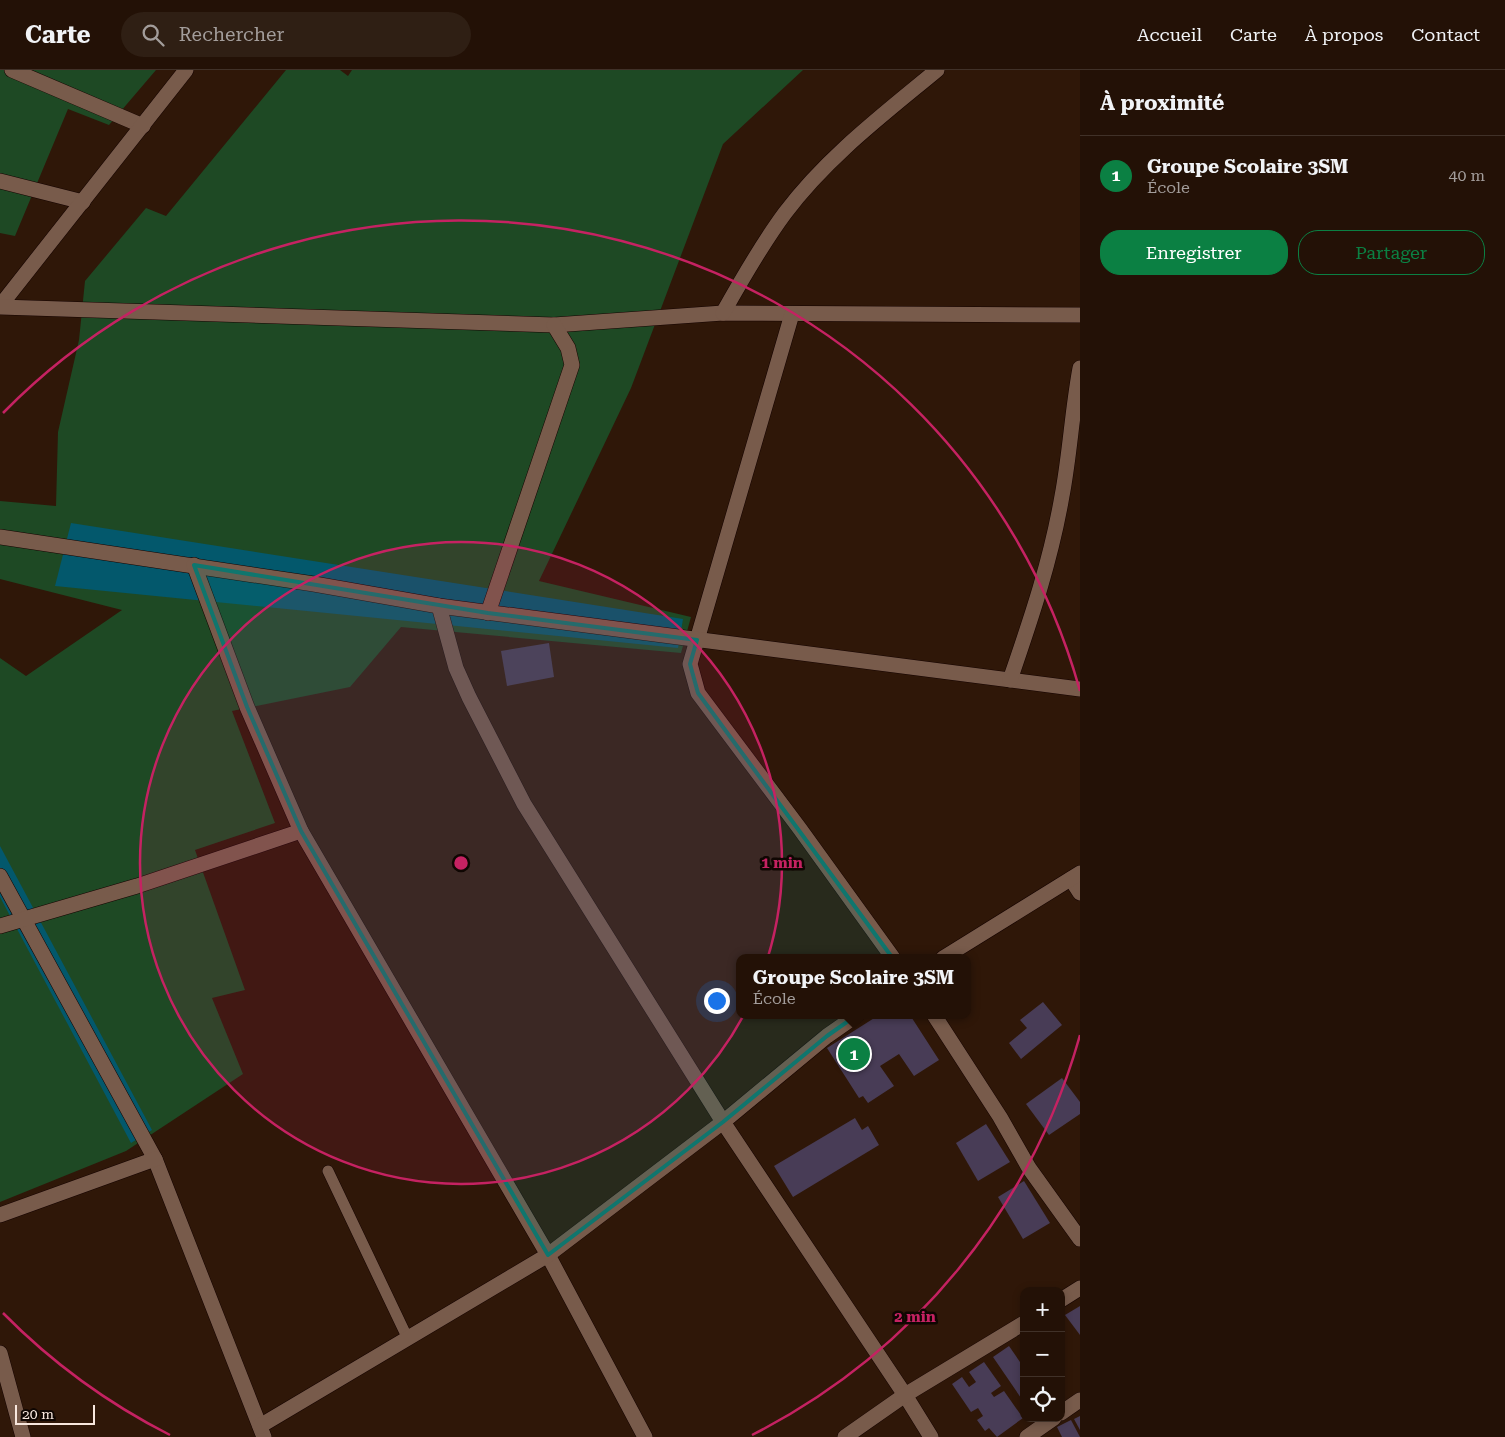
<!DOCTYPE html>
<html lang="fr">
<meta charset="utf-8">
<style>
:root{--surface:#231106;--page:#2f1f14;--text:#f1f3f6;--muted:#a39d9b;--line:#403128;--accent:#0b8043}
body{margin:0;font-family:"Roboto Serif",serif;background:var(--page);color:var(--text)}
.controls{position:absolute;right:15px;bottom:15px;display:grid;overflow:hidden;border-radius:10px;box-shadow:0 2px 8px #0003}
.controls button{width:45px;height:45px;display:grid;place-items:center;padding:0;border:0;border-bottom:1px solid var(--line);background:var(--surface);color:var(--text);font:25px sans-serif}
.scale{position:absolute;left:15px;bottom:12px;width:80px;box-sizing:border-box;padding-left:5px;border:2px solid #f8e7de;border-top:0;font-size:14px;line-height:18px;white-space:nowrap;color:#f8e7de;-webkit-text-stroke:4px #0f0602;paint-order:stroke}
.you{position:absolute;left:716px;top:930px;width:18px;height:18px;margin:-12px;border:4px solid #fff;border-radius:50%;background:#1a73e8;box-shadow:0 0 0 8px #1a73e833}
.badge{display:grid;place-items:center;width:32px;height:32px;border-radius:50%;background:var(--accent);color:#fff;font-size:16px;font-weight:700}
.pin{position:absolute;translate:-50% -50%;border:2px solid #fff;box-shadow:0 1px 5px #0006}
.popup{position:absolute;left:736px;top:884px;width:235px;height:65px;box-sizing:border-box;display:grid;place-content:center;border-radius:10px;background:var(--surface);filter:drop-shadow(0 1px 4px #0005);font-size:16px;white-space:nowrap;color:var(--muted)}
.popup b{font-size:19px;color:var(--text)}
.popup::after{content:'';position:absolute;left:50%;top:100%;margin-left:-10px;border:10px solid transparent;border-top-color:var(--surface)}
.list{margin:0;padding:0;list-style:none}
h2{display:flex;justify-content:space-between;align-items:center;height:65px;margin:0;padding:0 20px;font-size:21px}
h2 small{font-size:16px;font-weight:400;color:var(--muted)}
.list li{display:grid;grid-template-columns:32px 1fr auto;gap:15px;align-items:center;box-sizing:border-box;height:80px;padding:0 20px;border-top:1px solid var(--line)}
.list b{display:block;font-size:19px;white-space:nowrap}
.list p{margin:0;font-size:16px;white-space:nowrap;color:var(--muted)}
.list em{font-size:16px;font-style:normal;color:var(--muted)}
.actions{display:flex;gap:10px;padding:15px 20px}
.actions a{flex:1;padding:11px 0;border:1px solid var(--accent);border-radius:20px;text-align:center;font-size:18px;color:var(--accent)}
.actions .main{background:var(--accent);color:#fff}
.icon{flex:none;width:28px;height:28px;fill:none;stroke:currentColor;stroke-width:2;stroke-linecap:round;stroke-linejoin:round}
.map{position:relative;flex:none;width:1080px;height:1367px;overflow:hidden}
header{display:flex;align-items:center;gap:30px;box-sizing:border-box;height:70px;padding:0 25px;background:var(--surface);border-bottom:1px solid var(--line)}
header strong{font-size:24px}
nav{display:flex;gap:28px;margin-inline-start:auto;font-size:18px}
.search{width:350px;height:45px;background:var(--page);display:flex;align-items:center;gap:12px;box-sizing:border-box;padding:0 18px;border-radius:28px;color:var(--muted);font-size:19px}
main{display:flex}
aside{flex:1;background:var(--surface)}
.map>svg:first-child{display:block}
.green{fill:#1e4924}
.water{fill:#03586c}
.building{fill:#483c56}
.lines{fill:none;stroke-linecap:round;stroke-linejoin:round}
.lane-casing{stroke:#150300;stroke-width:12}
.street-casing{stroke:#150300;stroke-width:16}
.lane{stroke:#785b4b;stroke-width:11}
.street{stroke:#785b4b;stroke-width:15}
.marked{fill:#0f766e;fill-opacity:0.2;stroke:#0f766e;stroke-width:4;stroke-linejoin:round}
.ring{fill:none;stroke:#c52262;stroke-width:2.5}
.centre{fill:#c52262;stroke:#0f0602;stroke-width:2.5}
.ring-label{font-size:15px;text-anchor:middle;font-weight:bold;fill:#c52262;stroke:#0f0602;stroke-width:5;stroke-linejoin:round;paint-order:stroke}
</style>
<header>
<strong>Carte</strong>
<div class="search"><svg class="icon" aria-label="search" viewBox="0 0 24 24"><circle cx="10" cy="10" r="6"/><path d="M15 15l6 6"/></svg>Rechercher</div>
<nav><a>Accueil</a><a>Carte</a><a>À propos</a><a>Contact</a></nav>
</header>
<main>
<div class="map">
<svg width="1080" height="1367" viewBox="0 0 1080 1367">
<rect width="100%" height="100%" fill="#2f1708"/>
<!-- green -->
<g class="green">
<path d="M 0,0 L 156,0 L 109,55 L 68,39 L 15,166 L 0,163 Z"/>
<path d="M 286,0 L 340,0 L 348,6 L 352,0 L 803,0 L 723,74 L 631,318 L 539,511 L 691,547 L 681,583 L 401,557 L 350,617 L 232,641 L 275,753 L 195,780 L 245,920 L 212,928 L 243,1004 L 126,1081 L 0,1132 L 0,588 L 26,606 L 122,540 L 0,509 L 0,431 L 56,436 L 58,362 L 79,270 L 85,211 L 146,138 L 166,146 Z"/>
</g>
<!-- water -->
<g class="water">
<path d="M 71,453 L 683,549 L 678,578 L 55,516 Z"/>
<path d="M 0,776 L 152,1060 L 131,1073 L 0,827 Z"/>
</g>
<!-- building -->
<g class="building">
<path d="M 549,573 L 554,607 L 507,616 L 501,581 Z"/>
<path d="M 1043,932 L 1062,955 L 1021,989 L 1009,973 L 1027,958 L 1020,950 Z"/>
<path d="M 879,945 L 910,945 L 939,990 L 914,1006 L 899,984 L 880,996 L 894,1016 L 868,1033 L 863,1026 L 859,1028 L 827,978 Z"/>
<path d="M 1062,1008 L 1080,1032 L 1080,1044 L 1049,1065 L 1026,1034 Z"/>
<path d="M 855,1048 L 862,1060 L 868,1056 L 879,1075 L 793,1127 L 774,1096 Z"/>
<path d="M 986,1054 L 1010,1092 L 978,1111 L 956,1073 Z"/>
<path d="M 1024,1111 L 1050,1153 L 1023,1169 L 998,1127 Z"/>
<path d="M 1080,1236 L 1080,1265 L 1065,1245 Z"/>
<path d="M 1009,1276 L 1020,1292 L 1024,1289 L 1024,1326 L 1021,1328 L 993,1287 Z"/>
<path d="M 984,1292 L 1001,1316 L 991,1323 L 994,1327 L 1004,1321 L 1023,1348 L 997,1367 L 989,1358 L 985,1361 L 977,1350 L 983,1346 L 978,1338 L 971,1342 L 952,1314 L 962,1307 L 969,1317 L 976,1312 L 969,1302 Z"/>
<path d="M 1080,1346 L 1080,1360 L 1074,1349 Z"/>
<path d="M 1071,1350 L 1080,1367 L 1062,1367 L 1057,1357 Z"/>
</g>
<g class="lines">
<!-- lane casing -->
<g class="lane-casing">
<path id="lane" d="M 328,1101 L 408,1269"/>
</g>
<!-- street casing -->
<g class="street-casing">
<g id="street">
<path d="M 12,0 L 143,56"/>
<path d="M 0,111 L 83,132"/>
<path d="M 0,236 L 186,0"/>
<path d="M 0,237 L 554,255 L 723,243 L 1080,245"/>
<path d="M 723,243 C 742,209 762,174 785,143 C 827,87 884,44 937,0"/>
<path d="M 792,244 L 690,594 L 698,623 L 800,759 L 893,888"/>
<path d="M 0,467 L 314,514 L 439,536 L 1080,619"/>
<path d="M 194,495 L 247,637 L 301,761 L 548,1185 L 645,1367"/>
<path d="M 439,536 L 456,598 L 469,627 L 524,734 L 723,1052 L 905,1325 L 931,1367"/>
<path d="M 488,543 L 572,295 L 568,278 L 554,255"/>
<path d="M 1010,610 C 1031,549 1051,490 1062,426 C 1070,384 1072,341 1080,298"/>
<path d="M 0,806 L 155,1089 L 264,1367"/>
<path d="M 1071,809 L 1080,823"/>
<path d="M 0,856 L 137,816 L 301,761"/>
<path d="M 943,888 L 1080,803"/>
<path d="M 934,945 L 1000,1047 L 1029,1098 L 1080,1169"/>
<path d="M 0,1145 L 155,1089"/>
<path d="M 1061,1230 L 1080,1218"/>
<path d="M 0,1283 L 23,1367"/>
<path d="M 1061,1343 L 1080,1330"/>
<path d="M 260,1356 L 548,1185 L 723,1052 L 827,966 L 857,945"/>
<path d="M 845,1367 L 905,1325 L 1024,1253"/>
<path d="M 1027,1367 L 1054,1348"/>
</g>
</g>
<!-- lane -->
<use href="#lane" class="lane"/>
<!-- street -->
<use href="#street" class="street"/>
</g>
<!-- marked area -->
<path class="marked" d="M 194,495 L 488,543 L 697,570 L 690,594 L 698,623 L 908,909 L 827,966 L 723,1052 L 548,1185 L 301,761 L 247,637 Z"/>
<!-- distance rings -->
<circle cx="461" cy="793" r="321" fill="#c52262" fill-opacity=".12"/>
<g class="ring">
<circle cx="461" cy="793" r="321"/>
<path d="M1080 965A642 642 0 0 1 752 1365M170 1365A642 642 0 0 1 3 1243M3 343A642 642 0 0 1 1080 621"/>
</g>
<circle cx="461" cy="793" r="8" class="centre"/>
<g class="ring-label">
<text x="782" y="798">1 min</text>
<text x="915" y="1252">2 min</text>
</g>
</svg>
<div class="controls">
<button>+</button>
<button>−</button>
<button><svg class="icon" aria-label="locate" viewBox="0 0 24 24"><circle cx="12" cy="12" r="6"/><path d="M12 2v4M12 18v4M2 12h4M18 12h4"/></svg></button>
</div>
<div class="scale">20 m</div>
<div class="you"></div>
<div class="pin badge" style="left:854px;top:984px">1</div>
<div class="popup"><b>Groupe Scolaire 3SM</b>École</div>
</div>
<aside>
<h2>À proximité<small></small></h2>
<ul class="list">
<li><span class="badge">1</span><div><b>Groupe Scolaire 3SM</b><p>École</p></div><em>40 m</em></li>
</ul>
<div class="actions"><a class="main">Enregistrer</a><a>Partager</a></div>
</aside>
</main>
